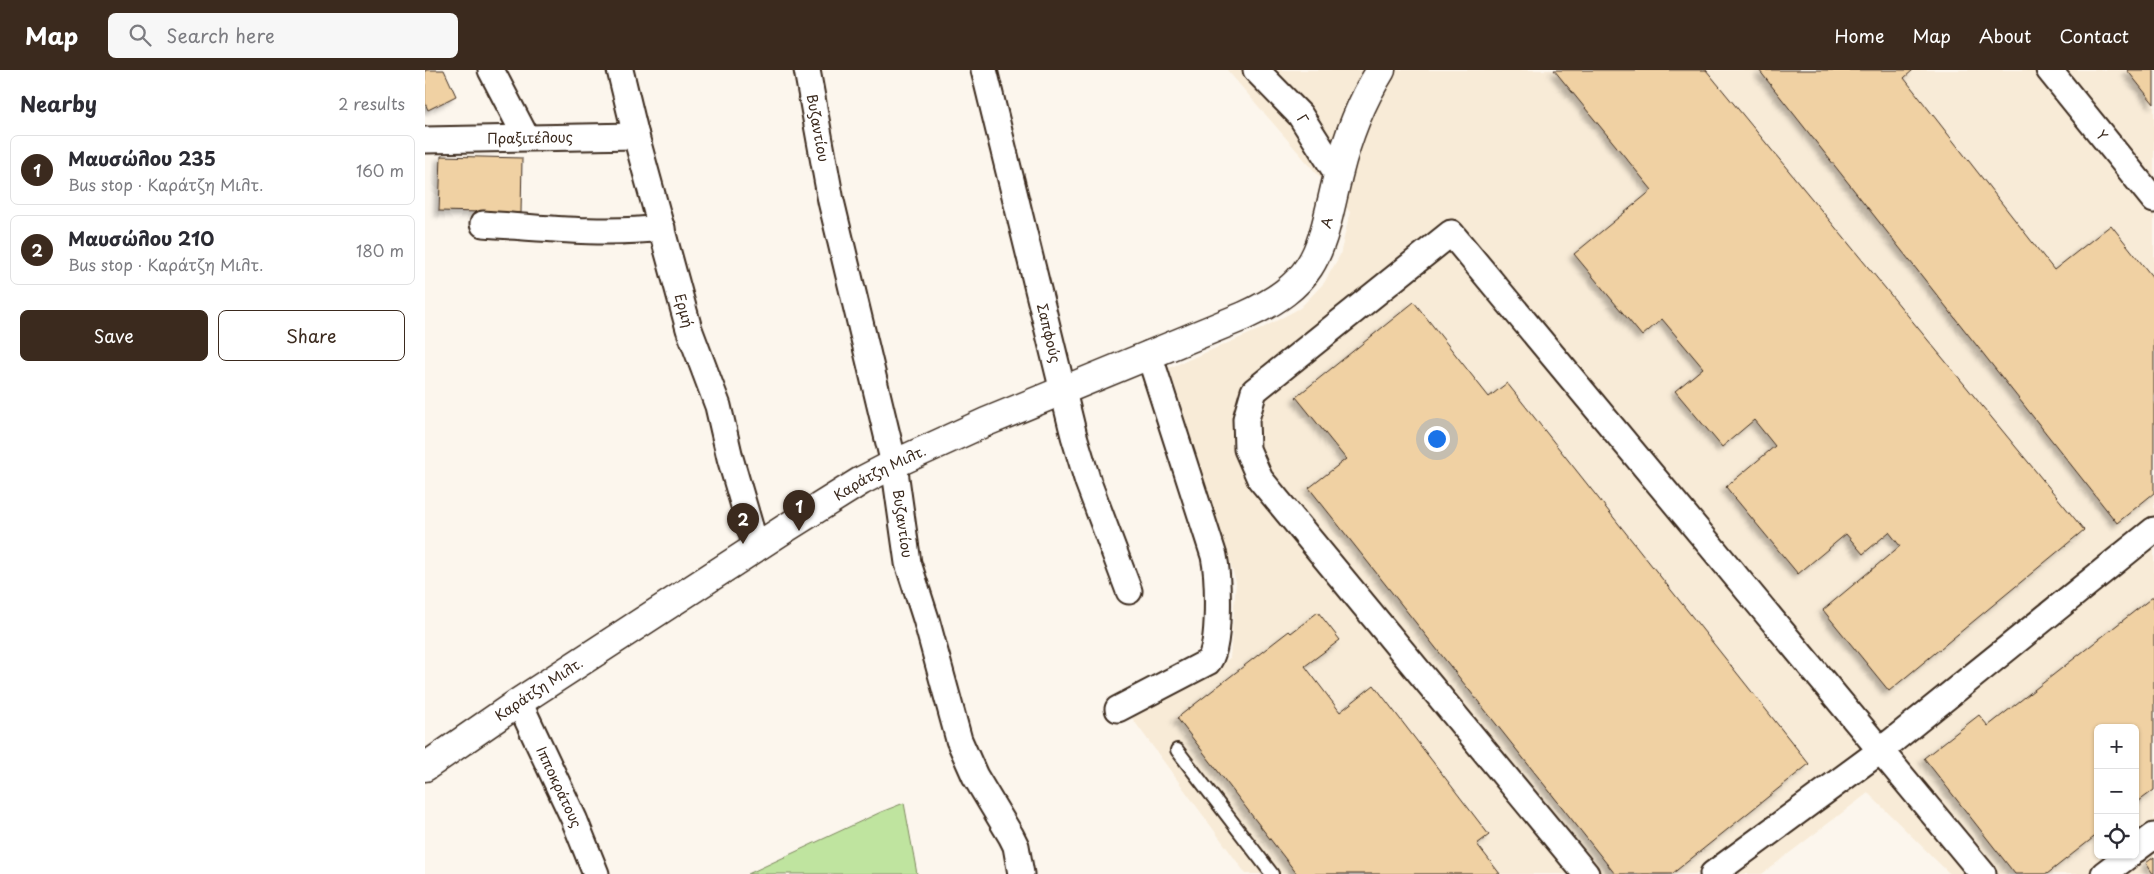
<!DOCTYPE html>
<meta charset="utf-8">
<style>
:root{--surface:#fff;--page:#f7f7f7;--text:#2b2b33;--muted:#7c7c81;--line:#e1e1e2;--accent:#3b2a1e}
body{margin:0;font-family:"Playpen Sans",sans-serif;background:var(--page);color:var(--text)}
.controls{position:absolute;right:15px;bottom:15px;display:grid;overflow:hidden;border-radius:8px;box-shadow:0 1px 4px #0004}
.controls button{width:45px;height:45px;display:grid;place-items:center;padding:0;border:0;border-bottom:1px solid var(--line);background:var(--surface);color:var(--text);font:25px sans-serif}
.you{position:absolute;left:1011px;top:368px;width:18px;height:18px;margin:-12px;border:4px solid #fff;border-radius:50%;background:#1a73e8;box-shadow:0 0 0 8px #1a73e833}
.badge{display:grid;place-items:center;width:32px;height:32px;border-radius:50%;background:var(--accent);color:#fff;font-size:16px;font-weight:700}
.pin{position:absolute;translate:-50% -41px;filter:drop-shadow(0 1px 2px #0008)}
.pin::after{content:'';position:absolute;top:26px;width:18px;height:15px;background:inherit;clip-path:polygon(0 0,100% 0,50% 100%)}
.list{margin:0;padding:0;list-style:none}
h2{display:flex;justify-content:space-between;align-items:center;height:65px;margin:0;padding:0 20px;font-size:21px}
h2 small{font-size:16px;font-weight:400;color:var(--muted)}
.list li{display:grid;grid-template-columns:32px 1fr auto;gap:15px;align-items:center;box-sizing:border-box;height:70px;margin:0 10px 10px;padding:0 10px;border:1px solid var(--line);border-radius:8px}
.list b{display:block;font-size:19px;white-space:nowrap}
.list p{margin:0;font-size:16px;white-space:nowrap;color:var(--muted)}
.list em{font-size:16px;font-style:normal;color:var(--muted)}
.actions{display:flex;gap:10px;padding:15px 20px}
.actions a{flex:1;padding:11px 0;border:1px solid var(--accent);border-radius:8px;text-align:center;font-size:18px;color:var(--accent)}
.actions .main{background:var(--accent);color:#fff}
.icon{flex:none;width:28px;height:28px;fill:none;stroke:currentColor;stroke-width:2;stroke-linecap:round;stroke-linejoin:round}
.map{position:relative;flex:none;width:1729px;height:804px;overflow:hidden}
header{display:flex;align-items:center;gap:30px;box-sizing:border-box;height:70px;padding:0 25px;background:var(--accent);color:#fff}
header strong{font-size:24px}
nav{display:flex;gap:28px;margin-inline-start:auto;font-size:18px}
.search{width:350px;height:45px;background:var(--page);display:flex;align-items:center;gap:12px;box-sizing:border-box;padding:0 18px;border-radius:8px;color:var(--muted);font-size:19px}
main{display:flex}
aside{flex:1;background:var(--surface)}
.map>svg:first-child{display:block}
.built{fill:#f8ebd7;fill-rule:evenodd}
.green{fill:#bfe49f;stroke:#7d875e}
.building{fill:#f0d1a3;stroke:#3b2a1e;filter:url(#shadow)}
.lines{fill:none;stroke-linecap:round;stroke-linejoin:round}
.lane-casing{stroke:#3b2a1e;stroke-width:16}
.street-casing{stroke:#3b2a1e;stroke-width:29}
.secondary-casing{stroke:#3b2a1e;stroke-width:31}
.lane{stroke:#fff;stroke-width:12}
.street{stroke:#fff;stroke-width:25}
.secondary{stroke:#fff;stroke-width:28}
.labels{text-anchor:middle;stroke-width:4.5;stroke-linejoin:round;paint-order:stroke}
.street-label{font-size:14px;fill:#3b2a1e;stroke:#fff}
</style>
<header>
<strong>Map</strong>
<div class="search"><svg class="icon" aria-label="search" viewBox="0 0 24 24"><circle cx="10" cy="10" r="6"/><path d="M15 15l6 6"/></svg>Search here</div>
<nav><a>Home</a><a>Map</a><a>About</a><a>Contact</a></nav>
</header>
<main>
<aside>
<h2>Nearby<small>2 results</small></h2>
<ul class="list">
<li><span class="badge">1</span><div><b>Μαυσώλου 235</b><p>Bus stop · Καράτζη Μιλτ.</p></div><em>160 m</em></li>
<li><span class="badge">2</span><div><b>Μαυσώλου 210</b><p>Bus stop · Καράτζη Μιλτ.</p></div><em>180 m</em></li>
</ul>
<div class="actions"><a class="main">Save</a><a>Share</a></div>
</aside>
<div class="map">
<svg width="1729" height="804" viewBox="0 0 1729 804">
<defs>
<filter id="shadow"><feDropShadow dx="-4.5" dy="4.5" stdDeviation="2.5" flood-color="#0004"/></filter>
</defs>
<rect width="100%" height="100%" fill="#fcf6ed"/>
<filter id="ink" filterUnits="userSpaceOnUse"><feTurbulence type="fractalNoise" baseFrequency=".02" numOctaves="2"/><feDisplacementMap in="SourceGraphic" scale="10" xChannelSelector="R" yChannelSelector="G"/><feConvolveMatrix kernelMatrix="1 2 1 2 8 2 1 2 1" color-interpolation-filters="sRGB"/></filter>
<g filter="url(#ink)">
<!-- built -->
<path class="built" d="M 802,0 L 1729,0 L 1729,804 L 1525,804 L 1443,723 L 1337,804 L 821,804 L 704,644 L 805,588 L 811,512 L 744,298 L 836,259 L 875,238 L 899,213 L 915,185 L 925,142 ZM 1673,658 L 1710,658 L 1710,785 L 1673,785 Z"/>
<!-- green -->
<path class="green" d="M 479,733 L 492,804 L 323,804 L 456,742 Z"/>
<!-- building -->
<g class="building">
<path d="M 0,0 L 19,0 L 31,26 L 3,40 L 0,33 Z"/>
<path d="M 1129,0 L 1281,0 L 1659,460 L 1464,621 L 1398,540 L 1475,476 L 1464,462 L 1438,484 L 1421,464 L 1373,504 L 1301,417 L 1350,376 L 1329,350 L 1297,377 L 1250,321 L 1278,298 L 1237,249 L 1217,266 L 1149,184 L 1227,120 Z"/>
<path d="M 1334,0 L 1488,0 L 1479,8 L 1629,200 L 1686,155 L 1729,209 L 1729,423 L 1692,453 Z"/>
<path d="M 1702,0 L 1729,0 L 1729,34 Z"/>
<path d="M 16,86 L 97,88 L 96,143 L 14,141 Z"/>
<path d="M 989,232 L 1064,327 L 1082,313 L 1384,694 L 1247,804 L 1190,804 L 884,418 L 921,389 L 871,327 Z"/>
<path d="M 1729,526 L 1729,720 L 1710,734 L 1710,658 L 1673,658 L 1673,764 L 1622,804 L 1590,804 L 1499,688 L 1554,645 L 1563,656 Z"/>
<path d="M 893,542 L 915,570 L 880,596 L 915,642 L 949,615 L 1064,765 L 1052,774 L 1075,804 L 872,804 L 752,648 L 864,561 L 866,563 Z"/>
<path d="M 1729,787 L 1729,804 L 1728,804 L 1721,793 Z"/>
</g>
<g class="lines">
<!-- lane casing -->
<g class="lane-casing">
<path id="lane" d="M 752,680 L 847,804"/>
</g>
<!-- street casing -->
<g class="street-casing">
<g id="street">
<path d="M 66,0 L 101,67"/>
<path id="s1" d="M 195,0 L 211,66 L 264,259 L 293,336 L 305,388 L 331,477"/>
<path id="s2" d="M 382,0 L 406,131 L 469,394 L 483,493 L 501,549 L 534,670 L 550,706 L 586,766 L 591,776 L 596,804"/>
<path id="s3" d="M 559,0 L 649,366 L 663,412 L 704,521"/>
<path id="s4" d="M 831,0 L 875,45 L 913,105"/>
<path id="s5" d="M 1624,0 L 1729,130"/>
<path id="s6" d="M 0,70 L 211,66"/>
<path d="M 58,154 C 118,158 177,165 237,158"/>
<path id="s7" d="M 94,632 L 149,749 L 171,804"/>
<path d="M 693,639 L 783,592 C 796,580 793,505 789,486 L 724,284"/>
<path d="M 1710,780 L 1729,766"/>
<path d="M 1161,804 L 835,409 L 822,379 L 821,349 L 829,321 L 1026,163 L 1558,804"/>
<path d="M 1288,804 L 1455,681 L 1729,460"/>
<path d="M 1679,804 L 1704,785"/>
</g>
</g>
<!-- secondary casing -->
<g class="secondary-casing">
<g id="secondary">
<path id="s8" d="M 0,697 L 94,632 L 361,458 L 436,411 L 469,394 L 561,352 L 819,246 C 896,211 895,179 913,105 C 922,68 936,32 956,0"/>
</g>
</g>
<!-- lane -->
<use href="#lane" class="lane"/>
<!-- street -->
<use href="#street" class="street"/>
<!-- secondary -->
<use href="#secondary" class="secondary"/>
</g>
</g>
<g class="labels">
<!-- street labels -->
<g class="street-label">
<text dy="5" stroke="none"><textPath href="#s4" startOffset="68">Γ</textPath></text>
<text dy="5" stroke="none"><textPath href="#s2" startOffset="59">Βυζαντίου</textPath></text>
<text dy="5" stroke="none"><textPath href="#s5" startOffset="84">Υ</textPath></text>
<text dy="5" stroke="none"><textPath href="#s6" startOffset="105">Πραξιτέλους</textPath></text>
<text dy="5" stroke="none"><textPath href="#s8" startOffset="1069">Α</textPath></text>
<text dy="5" stroke="none"><textPath href="#s1" startOffset="249">Ερμή</textPath></text>
<text dy="5" stroke="none"><textPath href="#s3" startOffset="271">Σαπφούς</textPath></text>
<text dy="5" stroke="none"><textPath href="#s8" startOffset="542">Καράτζη Μιλτ.</textPath></text>
<text dy="5" stroke="none"><textPath href="#s2" startOffset="464">Βυζαντίου</textPath></text>
<text dy="5" stroke="none"><textPath href="#s8" startOffset="138">Καράτζη Μιλτ.</textPath></text>
<text dy="5" stroke="none"><textPath href="#s7" startOffset="94">Ιπποκράτους</textPath></text>
</g>
</g>
</svg>
<div class="controls">
<button>+</button>
<button>−</button>
<button><svg class="icon" aria-label="locate" viewBox="0 0 24 24"><circle cx="12" cy="12" r="6"/><path d="M12 2v4M12 18v4M2 12h4M18 12h4"/></svg></button>
</div>
<div class="you"></div>
<div class="pin badge" style="left:374px;top:461px">1</div>
<div class="pin badge" style="left:318px;top:474px">2</div>
</div>
</main>
